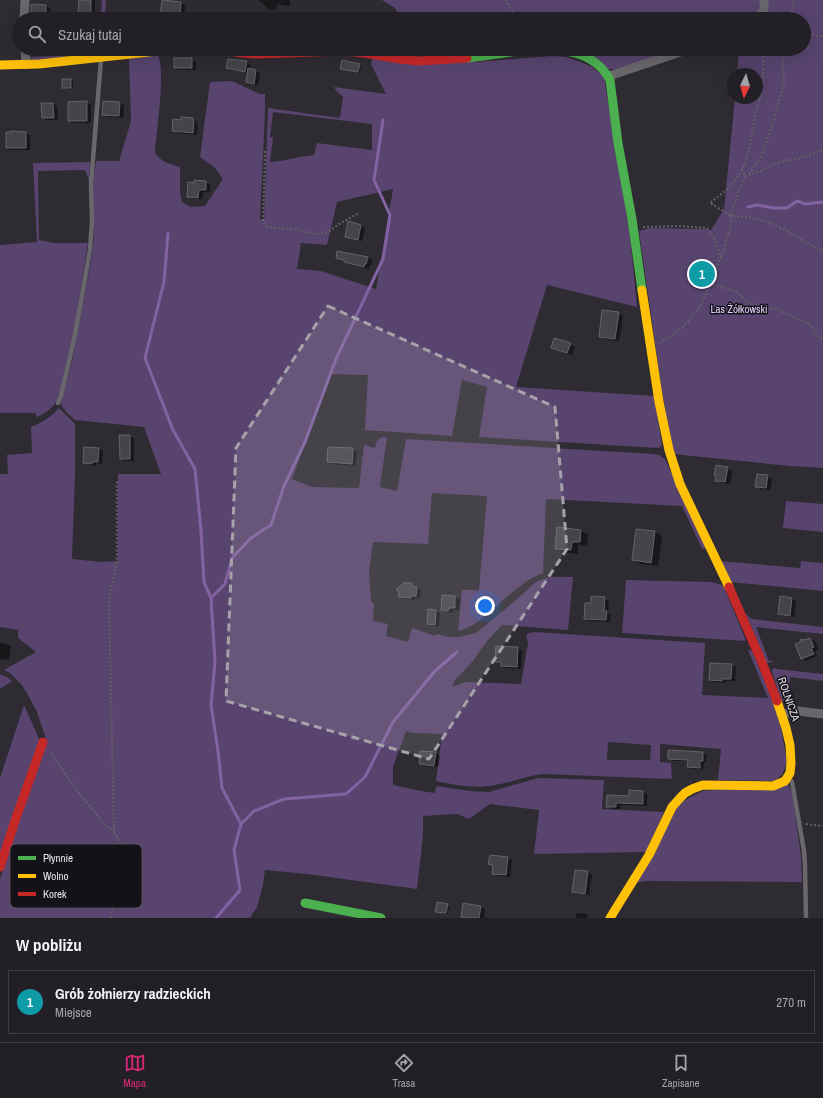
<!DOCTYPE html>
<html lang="pl">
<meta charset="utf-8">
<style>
:root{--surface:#222026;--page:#2a282e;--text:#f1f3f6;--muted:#a2a3a7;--line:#3f3e43;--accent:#db2777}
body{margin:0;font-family:"Archivo Narrow",sans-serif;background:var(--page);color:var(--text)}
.compass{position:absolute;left:727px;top:68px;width:36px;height:36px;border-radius:50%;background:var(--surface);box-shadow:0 4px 16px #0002;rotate:185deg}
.you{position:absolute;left:485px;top:606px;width:14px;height:14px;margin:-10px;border:3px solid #fff;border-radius:50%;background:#1a73e8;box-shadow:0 0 0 6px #1a73e833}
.badge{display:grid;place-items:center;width:26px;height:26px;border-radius:50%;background:var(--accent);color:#fff;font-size:13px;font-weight:700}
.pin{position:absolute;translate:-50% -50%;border:2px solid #fff;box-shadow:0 1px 4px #0006}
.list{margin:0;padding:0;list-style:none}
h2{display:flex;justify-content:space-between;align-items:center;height:52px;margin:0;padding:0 16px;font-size:17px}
h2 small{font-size:13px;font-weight:400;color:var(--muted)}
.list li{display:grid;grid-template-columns:26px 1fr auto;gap:12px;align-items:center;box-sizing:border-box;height:64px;margin:0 8px 8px;padding:0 8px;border:1px solid var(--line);border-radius:0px}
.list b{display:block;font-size:15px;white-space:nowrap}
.list p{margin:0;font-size:13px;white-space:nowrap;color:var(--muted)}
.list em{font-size:13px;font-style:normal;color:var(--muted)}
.icon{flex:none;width:22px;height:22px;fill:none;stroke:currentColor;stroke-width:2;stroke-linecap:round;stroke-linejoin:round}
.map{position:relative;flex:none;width:823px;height:918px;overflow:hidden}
.search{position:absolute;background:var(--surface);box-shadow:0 4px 16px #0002;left:12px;right:12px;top:12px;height:44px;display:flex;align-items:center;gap:10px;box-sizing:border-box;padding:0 14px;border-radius:22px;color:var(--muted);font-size:15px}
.sheet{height:124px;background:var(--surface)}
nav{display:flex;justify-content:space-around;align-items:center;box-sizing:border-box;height:56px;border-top:1px solid var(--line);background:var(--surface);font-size:11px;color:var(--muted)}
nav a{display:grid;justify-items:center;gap:2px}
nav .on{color:var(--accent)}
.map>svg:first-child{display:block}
.green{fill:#58446e;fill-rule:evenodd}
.shadow{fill:#0007}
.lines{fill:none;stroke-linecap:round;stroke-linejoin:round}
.stream{stroke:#8362a4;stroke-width:3}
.building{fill:#46444a;stroke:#656268}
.path{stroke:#646166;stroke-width:2;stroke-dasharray:2 2;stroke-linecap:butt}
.lane{stroke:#69666c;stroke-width:4.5}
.street{stroke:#69666c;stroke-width:9}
.fast{stroke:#4caf50;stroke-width:9}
.slow{stroke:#ffc107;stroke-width:9}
.jam{stroke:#c62828;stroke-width:9}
.marked{fill:#a6a2aa;fill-opacity:0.2;stroke:#a6a2aa;stroke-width:3;stroke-dasharray:8 5;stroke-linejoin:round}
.labels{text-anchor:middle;stroke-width:3;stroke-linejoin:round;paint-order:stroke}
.park-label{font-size:11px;fill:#e1cff7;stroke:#141218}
.street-label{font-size:11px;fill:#e6e2eb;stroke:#141218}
.key{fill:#141218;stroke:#535057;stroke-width:1}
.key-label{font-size:11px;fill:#e6e2eb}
</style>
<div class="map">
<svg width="823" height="918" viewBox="0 0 823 918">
<rect width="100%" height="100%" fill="#2e2b32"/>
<!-- green -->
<g class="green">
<path d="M 102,0 L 106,0 L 105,19 L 100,19 Z"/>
<path d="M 382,0 L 761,0 L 759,11 L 753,19 L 402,19 L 395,8 Z"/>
<path d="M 768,0 L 823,0 L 823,468 L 790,466 L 673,454 L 663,398 L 639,231 L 650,228 L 704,229 L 711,230 L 724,209 L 735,98 L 757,98 L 757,74 L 737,74 L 739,49 L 804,49 L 804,19 L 766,19 Z"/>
<path d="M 68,49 L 69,49 L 69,56 L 34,61 L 28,57 L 53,56 L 54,50 L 59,53 L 66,53 Z"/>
<path d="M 416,49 L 536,49 L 463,55 L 418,55 Z"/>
<path d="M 569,49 L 683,49 L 616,69 L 608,69 Z"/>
<path d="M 158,56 C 166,70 156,134 155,153 C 161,162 170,164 180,167 L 180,192 L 182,202 L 191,207 L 205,206 L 223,179 L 215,168 L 200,157 L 210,82 L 232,81 L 260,94 L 265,94 L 265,113 L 260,219 L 264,220 L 268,108 L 340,118 L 343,96 L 338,93 L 334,87 L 386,94 L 371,64 L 372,57 L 476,62 L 552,56 L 566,57 L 581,62 L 592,67 L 604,77 L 630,235 L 637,307 L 547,285 L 516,387 L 654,396 L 662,445 L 660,447 L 657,448 L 479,437 L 487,387 L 462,380 L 452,436 L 365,430 L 368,375 L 330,374 L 292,479 L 312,487 L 359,488 L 364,445 L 375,448 C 377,439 378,437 387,437 L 380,487 L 397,491 L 406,439 L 653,454 L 659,455 L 665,459 L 707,548 L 702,549 L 682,506 L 546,499 L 543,573 C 522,581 506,598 490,612 C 480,620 471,628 458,631 L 462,590 L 479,590 L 487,496 L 432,493 L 428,544 L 373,542 L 369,571 L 371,601 L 374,604 L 373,621 L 388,624 L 386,636 L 408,642 L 412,628 L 435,636 L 436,634 L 449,637 L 459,637 L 476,633 L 509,606 L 536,582 L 549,577 L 573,577 L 568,630 L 502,625 L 487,641 L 473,661 L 454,681 L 452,687 L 465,682 L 521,684 L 528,643 L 526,635 L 529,633 L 535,632 L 705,643 L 702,695 L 768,698 L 748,650 L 752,651 L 779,715 L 787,763 L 782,775 L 774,781 L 718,780 L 721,749 L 660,744 L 660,762 L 671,763 L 672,779 L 543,774 C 525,776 511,783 495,785 C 475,789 455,785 436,781 L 442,734 L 413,733 L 406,731 L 393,767 L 393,785 L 421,791 L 435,793 L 436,786 L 470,791 L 489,792 L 538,778 L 604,780 L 602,809 L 664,812 L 646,852 L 534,854 L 539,810 L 490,804 L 469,819 L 457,814 L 423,816 L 423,836 L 417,889 L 307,874 L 265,870 L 263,885 L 257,907 L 250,918 L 0,918 L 0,879 L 46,739 L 37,712 L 29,697 L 22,685 L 10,673 L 4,670 L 36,652 L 18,638 L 18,630 L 0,627 L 0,474 L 8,474 L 7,455 L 32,453 L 31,427 C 43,422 51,417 59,408 L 75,424 L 75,474 L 72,559 L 101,562 L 118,561 L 118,474 L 161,474 L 144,427 L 75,420 L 67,413 L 61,405 L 74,351 L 92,255 L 94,237 L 93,185 L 96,161 L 119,161 L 131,121 L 129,58 ZM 273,112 L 372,124 L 372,150 L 317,143 L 314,155 L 299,157 L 281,161 L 270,162 L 273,137 L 270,137 ZM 393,189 L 376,289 L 321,271 L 297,269 L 301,243 L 327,245 L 337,202 ZM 608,742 L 651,745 L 650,760 L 607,760 Z"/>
<path d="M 90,162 L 89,181 L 86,172 L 84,170 L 38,171 L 39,240 L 55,243 L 88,243 L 74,331 L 60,393 C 55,406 50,411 37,417 L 35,413 L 0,413 L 0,245 L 37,242 L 33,163 Z"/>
<path d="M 786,501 L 823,504 L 823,532 L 783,528 Z"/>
<path d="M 720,561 L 800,568 L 801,561 L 823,563 L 823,591 L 730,582 Z"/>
<path d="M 626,580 L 711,582 L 723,585 L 746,641 L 622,633 Z"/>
<path d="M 746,614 L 752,619 L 823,627 L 823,634 L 756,627 L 769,661 L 773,661 L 773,662 L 766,663 Z"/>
<path d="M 775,668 L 776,669 L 823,674 L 823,681 L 790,677 L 789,691 L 794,705 L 787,705 L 780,697 L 772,672 L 772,669 Z"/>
<path d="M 0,674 L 7,677 L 12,681 L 0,689 Z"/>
<path d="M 24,705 L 40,741 L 0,859 L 0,778 Z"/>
<path d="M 788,784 L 789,786 L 792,794 L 801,856 L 802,882 L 645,881 L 635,883 L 678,804 L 702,791 Z"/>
</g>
<!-- shadow -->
<g class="shadow">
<path d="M 80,0 L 95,0 L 95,17 L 84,16 L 79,14 Z"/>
<path d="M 259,0 L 290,0 L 290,6 L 277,4 L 276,10 L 269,9 L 265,6 L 265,5 L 260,2 Z"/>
<path d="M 181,3 L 185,6 L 184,19 L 166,18 L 161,16 Z"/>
<path d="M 46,6 L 50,8 L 50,19 L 33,19 Z"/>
<path d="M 192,59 L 196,62 L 196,70 L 179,70 L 175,68 Z"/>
<path d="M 246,62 L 251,65 L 250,70 L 255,71 L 260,73 L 258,85 L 251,84 L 247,82 L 248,73 L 231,70 L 227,68 Z"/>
<path d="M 359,64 L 361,65 L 360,73 L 343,69 Z"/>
<path d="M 71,80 L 73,81 L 73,89 L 65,88 L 63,87 Z"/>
<path d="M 87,102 L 91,105 L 91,123 L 73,123 L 69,120 Z"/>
<path d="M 120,103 L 124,105 L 123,118 L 108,117 L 103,114 Z"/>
<path d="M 53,104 L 57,106 L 58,120 L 47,120 L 42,118 Z"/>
<path d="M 193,119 L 197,121 L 197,124 L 198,124 L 197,135 L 178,133 L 173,130 L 182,121 Z"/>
<path d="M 25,133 L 30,135 L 30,150 L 11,150 L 7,148 Z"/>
<path d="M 206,182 L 210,185 L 210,192 L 203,192 L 202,199 L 192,199 L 188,196 Z"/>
<path d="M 361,226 L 365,228 L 362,241 L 350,239 L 346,236 Z"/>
<path d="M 337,258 L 368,258 L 372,260 L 371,266 L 369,266 L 369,269 L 349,264 L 345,261 Z"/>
<path d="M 618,313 L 623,316 L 619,341 L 604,339 L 600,336 Z"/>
<path d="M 570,344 L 575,347 L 572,355 L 556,350 L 552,348 Z"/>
<path d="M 129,436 L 134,438 L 134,461 L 125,461 L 121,459 Z"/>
<path d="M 99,449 L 103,451 L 102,464 L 96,463 L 96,466 L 88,465 L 84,463 Z"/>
<path d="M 353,449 L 357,452 L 356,466 L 332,464 L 328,462 Z"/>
<path d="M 727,468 L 732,471 L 730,484 L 720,483 L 716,480 L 717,475 Z"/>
<path d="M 767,476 L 772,479 L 770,490 L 760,489 L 756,486 Z"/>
<path d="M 581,531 L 588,534 L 587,546 L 578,545 L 578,554 L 563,552 L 556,548 Z"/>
<path d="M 655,532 L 662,536 L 658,566 L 640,564 L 633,560 Z"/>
<path d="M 412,584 L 421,590 L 420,598 L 415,597 L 415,600 L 404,599 L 399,597 Z"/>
<path d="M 443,596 L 455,597 L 460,599 L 459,610 L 453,610 L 453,613 L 446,612 L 442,610 Z"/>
<path d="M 604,598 L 609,601 L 608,613 L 611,614 L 610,622 L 589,621 L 585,618 L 592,604 Z"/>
<path d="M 781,598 L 792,599 L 796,601 L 794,617 L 783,616 L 779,614 Z"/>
<path d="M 436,611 L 440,613 L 439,626 L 432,626 L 428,624 Z"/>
<path d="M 810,639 L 815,641 L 818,650 L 815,651 L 817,656 L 806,661 L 802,658 L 804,641 Z"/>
<path d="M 0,643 L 7,644 L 11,646 L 9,660 L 0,659 Z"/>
<path d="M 518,648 L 522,651 L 521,669 L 506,668 L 502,666 L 502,664 L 496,661 Z"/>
<path d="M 732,665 L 736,667 L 735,681 L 726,681 L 726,683 L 714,682 L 710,680 Z"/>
<path d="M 669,751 L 703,753 L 707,755 L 706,762 L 704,762 L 703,769 L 692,769 L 688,767 L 689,761 L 673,761 L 669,758 Z"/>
<path d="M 435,753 L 440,756 L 438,767 L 424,766 L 420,764 Z"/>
<path d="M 643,792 L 647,794 L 647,806 L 620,805 L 620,809 L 612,809 L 607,806 Z"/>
<path d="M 490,856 L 508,858 L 512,860 L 510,877 L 498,876 L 493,873 L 494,866 L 489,864 Z"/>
<path d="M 588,872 L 592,875 L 589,895 L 577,894 L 573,891 Z"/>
<path d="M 447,905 L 449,906 L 448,914 L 438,912 Z"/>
<path d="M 481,907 L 485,909 L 484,918 L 463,918 Z"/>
<path d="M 576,913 L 586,914 L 588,915 L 587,918 L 576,918 Z"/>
</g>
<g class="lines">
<!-- stream -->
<g class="stream">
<path d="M 748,207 L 757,205 L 774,208 L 787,208 L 797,201 L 805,204 L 823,202"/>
<path d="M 168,233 L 164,282 L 145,358 L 173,430 L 195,469 L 201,531 L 204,582 L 211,598 L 215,662 L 211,705 L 218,751 L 222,788 L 241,824 L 234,850 L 240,890 L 216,918"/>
<path d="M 211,598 L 225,584 L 232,558 L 251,538 L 271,525 L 284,486 L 305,442 L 336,359 L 383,259 L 390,215 L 374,180 L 383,120"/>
<path d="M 241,824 L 254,811 L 284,799 L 346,794 L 365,777 L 393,722 L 435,671 L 457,652"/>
</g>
</g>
<!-- building -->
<g class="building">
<path d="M 79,0 L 91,0 L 91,15 L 78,15 Z"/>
<path d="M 162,0 L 181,2 L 180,18 L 160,16 Z"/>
<path d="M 31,4 L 46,5 L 46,19 L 31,19 Z"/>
<rect x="174" y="58" width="18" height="10"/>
<path d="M 228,59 L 247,61 L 245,72 L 226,68 Z"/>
<path d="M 342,60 L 360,64 L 358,72 L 340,69 Z"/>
<path d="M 248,68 L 256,70 L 254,84 L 246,82 Z"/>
<rect x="62" y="79" width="9" height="9"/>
<path d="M 87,101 L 87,121 L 68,121 L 68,102 Z"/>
<path d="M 103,101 L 120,102 L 119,116 L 102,115 Z"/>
<path d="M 41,103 L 53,103 L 54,118 L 42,118 Z"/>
<path d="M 181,117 L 193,118 L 193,121 L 194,121 L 193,133 L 172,131 L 173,119 L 181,120 Z"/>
<path d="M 11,131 L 26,132 L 26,148 L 6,148 L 6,132 L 11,132 Z"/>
<path d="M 194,180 L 206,181 L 206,190 L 199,190 L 198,198 L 187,197 L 188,182 L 194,183 Z"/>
<path d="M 348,221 L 361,225 L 358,240 L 345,237 Z"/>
<path d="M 337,251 L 368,257 L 366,264 L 365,264 L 364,267 L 344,262 L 344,260 L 336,258 Z"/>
<path d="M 602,310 L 619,312 L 615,339 L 599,337 Z"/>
<path d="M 554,338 L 571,343 L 567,353 L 551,348 Z"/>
<path d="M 119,435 L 130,435 L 130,459 L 120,459 Z"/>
<path d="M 84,447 L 99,448 L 98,462 L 92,462 L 92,464 L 83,463 Z"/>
<path d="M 328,447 L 353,448 L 352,464 L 327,462 Z"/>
<path d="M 716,465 L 728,467 L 725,482 L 715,481 L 716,475 L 714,475 Z"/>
<path d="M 757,474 L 768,475 L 766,488 L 755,487 Z"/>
<path d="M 557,527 L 581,530 L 580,542 L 572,542 L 571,550 L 555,549 Z"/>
<path d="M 636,529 L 655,531 L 651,563 L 632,560 Z"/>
<path d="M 404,583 L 412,583 L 412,586 L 417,587 L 416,596 L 411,596 L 411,598 L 398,597 L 399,592 L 396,589 Z"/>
<path d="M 442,595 L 455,596 L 455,608 L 449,608 L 448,611 L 441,610 Z"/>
<path d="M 591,596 L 605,597 L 604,611 L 607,611 L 606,620 L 584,619 L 585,603 L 591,603 Z"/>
<path d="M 780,596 L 792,598 L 790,616 L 778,614 Z"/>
<path d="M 428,609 L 436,610 L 435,625 L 427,624 Z"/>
<path d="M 810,638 L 814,647 L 811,648 L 814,654 L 801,659 L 795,644 L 800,642 L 801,639 L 804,640 Z"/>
<path d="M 496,646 L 518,647 L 517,667 L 501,666 L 501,662 L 495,662 Z"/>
<path d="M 710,663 L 732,664 L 731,679 L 722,679 L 722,681 L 709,680 Z"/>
<path d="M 668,750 L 703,752 L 703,761 L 700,761 L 700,768 L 687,767 L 688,760 L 668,759 Z"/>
<path d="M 420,751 L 436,752 L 434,766 L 419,764 Z"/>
<path d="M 629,790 L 643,791 L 643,804 L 616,803 L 616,807 L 606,807 L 607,795 L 629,796 Z"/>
<path d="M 490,855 L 508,857 L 506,875 L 492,874 L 493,865 L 488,864 Z"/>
<path d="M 575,870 L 588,871 L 585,894 L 572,892 Z"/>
<path d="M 437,902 L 448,904 L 446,913 L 435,912 Z"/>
<path d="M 463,903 L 481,906 L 479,918 L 461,918 Z"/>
</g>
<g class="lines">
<!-- path -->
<g class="path">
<path d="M 506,0 L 514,14 L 518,19"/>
<path d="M 787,19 L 792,12 L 793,0"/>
<path d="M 804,35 L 813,35 L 823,36"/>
<path d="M 265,151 L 263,221 L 266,226 L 272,228 L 294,229 L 317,234 L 323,233 L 328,232 L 339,224 L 359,213"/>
<path d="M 742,169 L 745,176 L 736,199 L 731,216 C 751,216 769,221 787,231 C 800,239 809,245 823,250"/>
<path d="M 749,174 L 761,157 L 773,123 L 784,83 L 783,63 L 785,49"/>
<path d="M 745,176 L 761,171 L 771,165 L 789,160 L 798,159 L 823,150"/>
<path d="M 643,227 L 680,226 L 707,228 L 715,240 L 721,257 C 718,265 712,273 709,282 C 707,289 706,296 702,303 C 693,319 677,333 660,343"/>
<path d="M 721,257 C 724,252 725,247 726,241 C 729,232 731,226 731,216 L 710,203 C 719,195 731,188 737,178 C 749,161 750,142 754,122 C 755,114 758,106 760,98 C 763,86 764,62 763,49"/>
<path d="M 709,283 L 736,292 L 749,303 L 764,308 L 776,309 L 809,324 L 820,338 L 823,339"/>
<path d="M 51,753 L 75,788 L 105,825 L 114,832"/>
<path d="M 806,824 L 823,826"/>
<path d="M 110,918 L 123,879 L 123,847 L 114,832 L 109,599 L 117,562 L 117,481"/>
</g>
<!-- lane -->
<g class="lane">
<path d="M 58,403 L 61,396 L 75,335 L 90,250 L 92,222 L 91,184 L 101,59"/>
<path d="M 789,778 L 792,782 L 804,851 L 805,865 L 806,918"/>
</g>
<!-- street -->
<g class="street">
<path d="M 24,19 L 25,0"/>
<path d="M 757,19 L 764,10 L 764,0"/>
<path d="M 25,49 L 26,65"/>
<path d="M 609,76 L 689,49"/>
<path d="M 782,714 L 797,711 L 823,714"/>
</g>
<!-- fast -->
<g class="fast">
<path d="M 467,58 C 509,54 585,32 610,80 L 618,143 L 632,219 L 642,290"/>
<path d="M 305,903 L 381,918"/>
</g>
<!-- slow -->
<g class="slow">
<path d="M 0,65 L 39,64 L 176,49"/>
<path d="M 642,290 L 659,402 L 669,450 L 680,484 L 729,587"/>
<path d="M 610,918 L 649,855 L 672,807 L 680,798 L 685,793 L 692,789 L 703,785 L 773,786 L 785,781 L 790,773 L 791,763 L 790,745 L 786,728 L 777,701"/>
</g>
<!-- jam -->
<g class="jam">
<path d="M 218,49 L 242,53 L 257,54 L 343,51 L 364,53 L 400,59 L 418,61 L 467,58"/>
<path d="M 729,587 L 763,665 L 777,701"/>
<path d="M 0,867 L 15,821 L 43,742"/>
</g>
</g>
<!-- marked area -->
<path class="marked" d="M 328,306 L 555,407 L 567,549 L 429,759 L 226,701 L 236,448 Z"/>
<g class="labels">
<!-- park labels -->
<g class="park-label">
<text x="739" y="313">Las Żółkowski</text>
</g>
<!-- street labels -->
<g class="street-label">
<text transform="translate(789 699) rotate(71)" y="4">ROLNICZA</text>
</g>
</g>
<!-- legend -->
<rect x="10" y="844" width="132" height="64" rx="6" class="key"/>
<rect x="18" y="856" width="18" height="4" fill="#4caf50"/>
<rect x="18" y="874" width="18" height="4" fill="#ffc107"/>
<rect x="18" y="892" width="18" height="4" fill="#c62828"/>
<g class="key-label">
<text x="43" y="862">Płynnie</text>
<text x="43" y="880">Wolno</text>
<text x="43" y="898">Korek</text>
</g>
</svg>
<svg class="compass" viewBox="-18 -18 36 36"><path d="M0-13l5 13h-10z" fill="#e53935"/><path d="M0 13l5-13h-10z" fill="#a2a3a7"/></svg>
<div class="you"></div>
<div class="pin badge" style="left:702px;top:274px;background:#0f9aa8">1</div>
<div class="search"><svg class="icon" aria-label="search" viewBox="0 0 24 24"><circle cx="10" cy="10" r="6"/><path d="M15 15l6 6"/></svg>Szukaj tutaj</div>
</div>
<section class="sheet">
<h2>W pobliżu<small></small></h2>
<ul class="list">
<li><span class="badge" style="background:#0f9aa8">1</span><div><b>Grób żołnierzy radzieckich</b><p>Miejsce</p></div><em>270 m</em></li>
</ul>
</section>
<nav>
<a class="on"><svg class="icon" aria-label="map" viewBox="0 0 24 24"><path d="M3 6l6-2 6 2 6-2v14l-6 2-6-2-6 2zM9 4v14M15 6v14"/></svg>Mapa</a>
<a><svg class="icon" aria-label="directions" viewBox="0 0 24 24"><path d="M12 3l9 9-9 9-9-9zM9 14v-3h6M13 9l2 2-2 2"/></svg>Trasa</a>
<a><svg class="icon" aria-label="saved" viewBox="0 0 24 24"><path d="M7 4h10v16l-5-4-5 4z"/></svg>Zapisane</a>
</nav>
